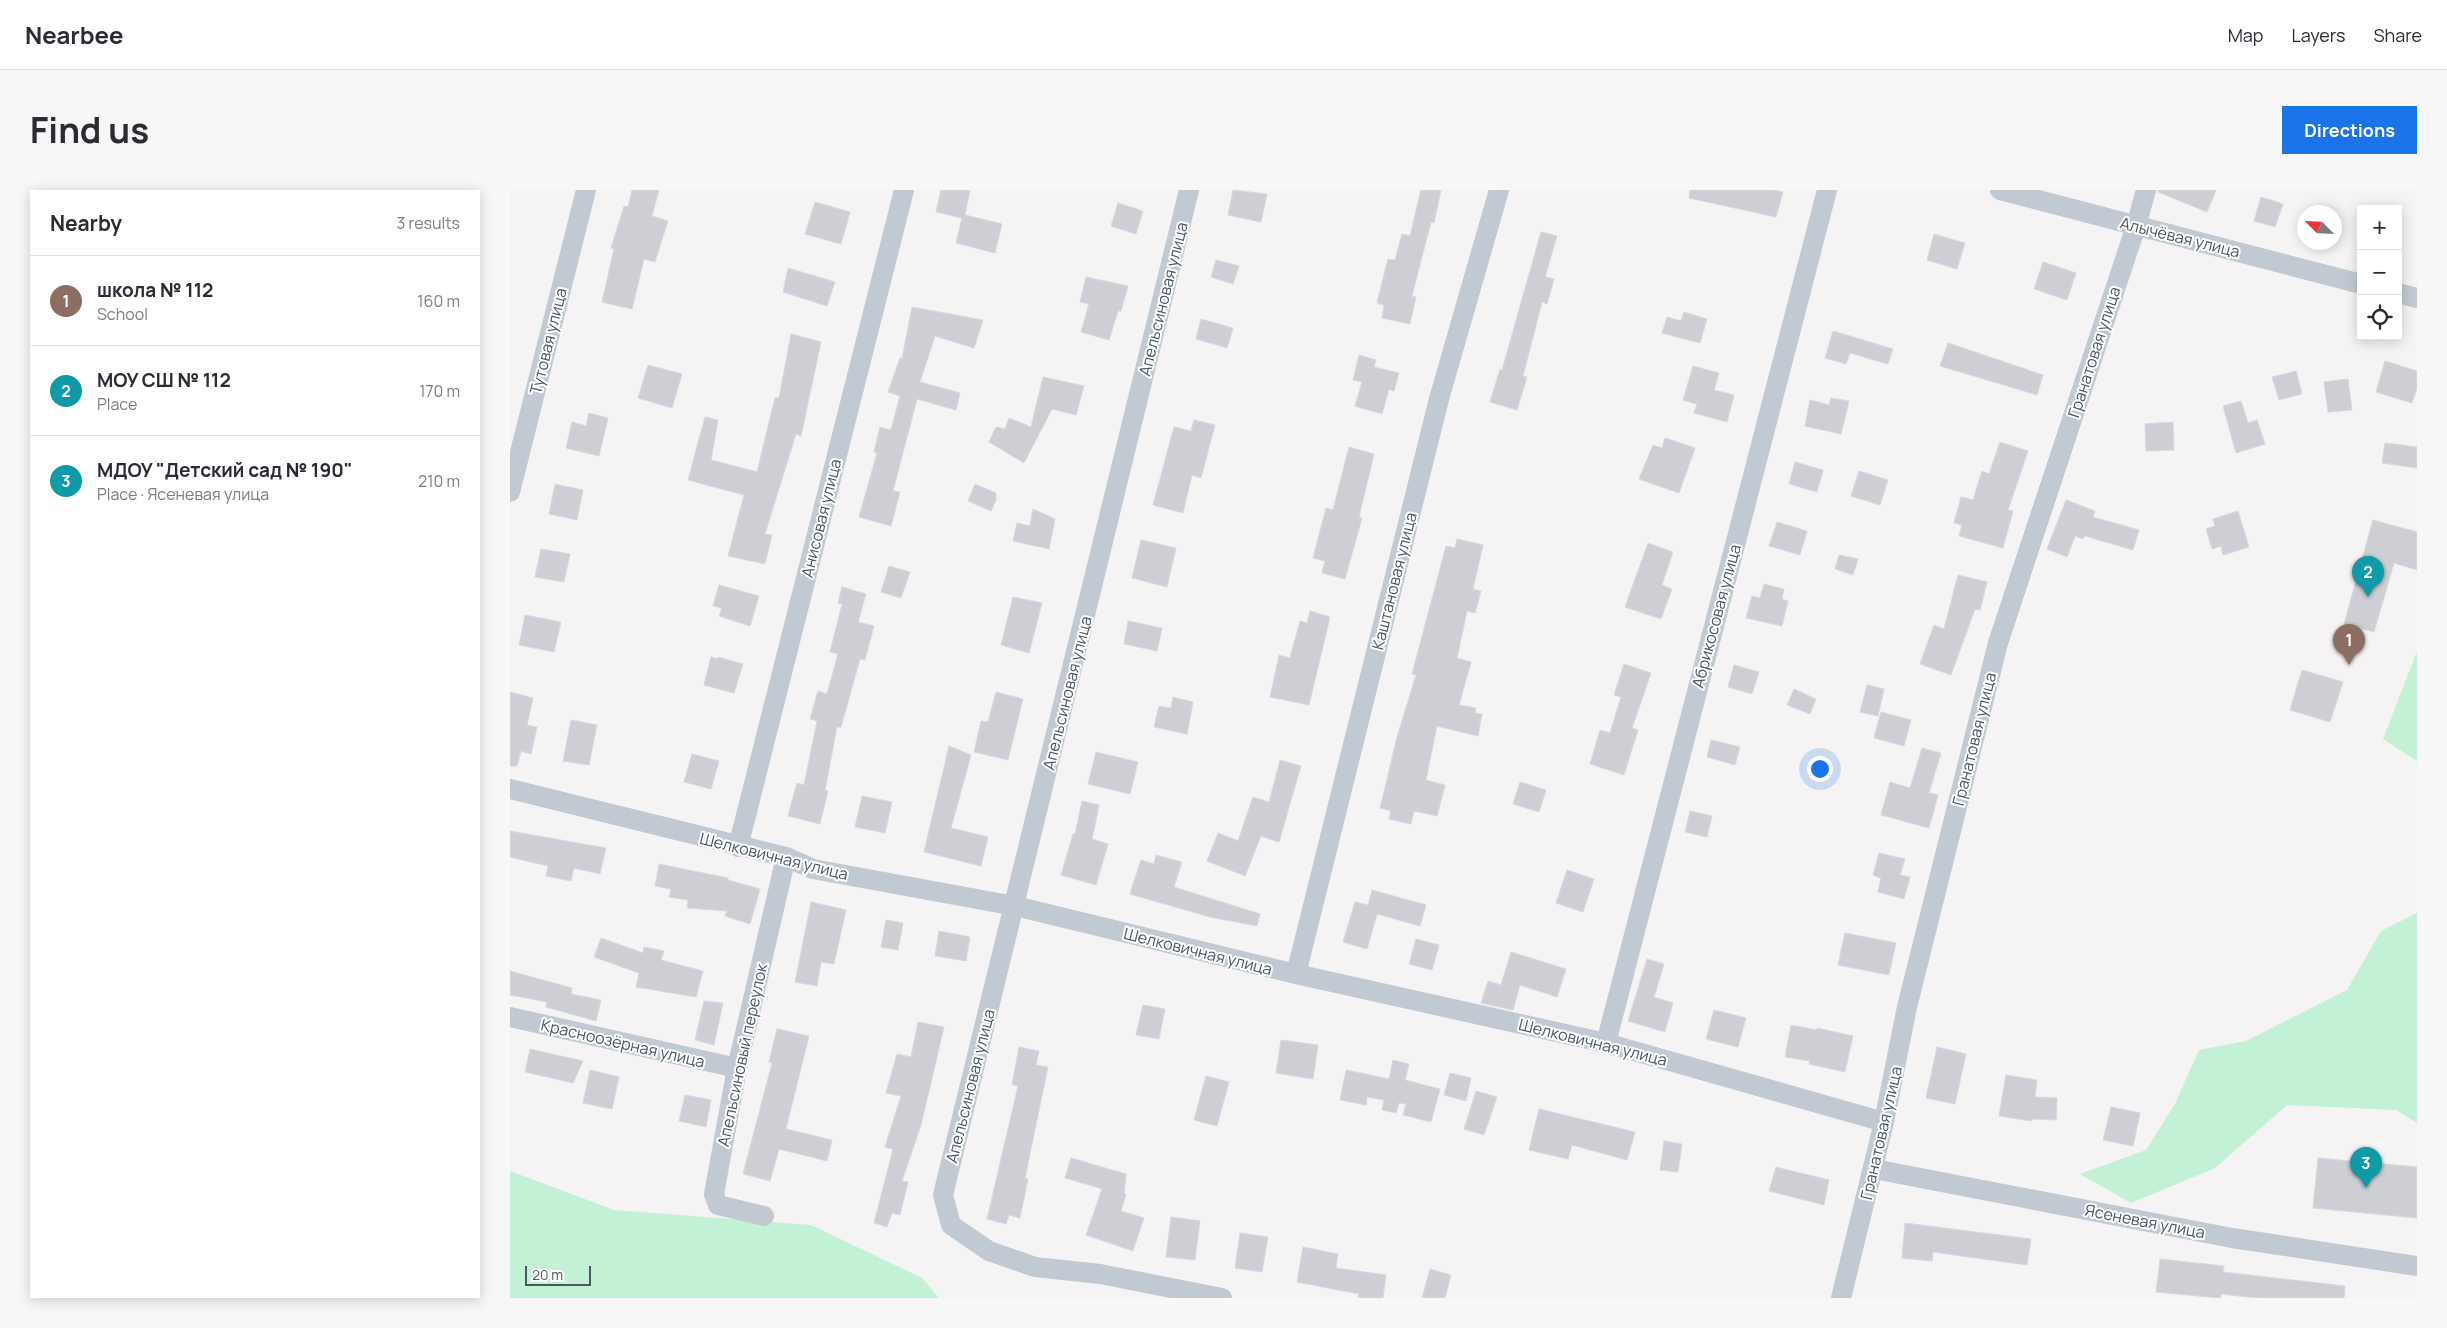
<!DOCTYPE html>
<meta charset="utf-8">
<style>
:root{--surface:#fff;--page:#f7f7f7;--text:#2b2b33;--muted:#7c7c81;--line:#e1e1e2;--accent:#1a73e8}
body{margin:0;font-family:Manrope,sans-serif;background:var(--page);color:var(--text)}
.controls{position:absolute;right:15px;top:15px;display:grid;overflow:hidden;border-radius:0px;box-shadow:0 2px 12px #0003}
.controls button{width:45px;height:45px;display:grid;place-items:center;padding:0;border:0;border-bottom:1px solid var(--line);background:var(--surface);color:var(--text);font:25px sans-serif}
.compass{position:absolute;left:1787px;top:15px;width:45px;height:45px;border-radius:50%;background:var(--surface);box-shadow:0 2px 12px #0003;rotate:294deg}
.scale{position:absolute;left:15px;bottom:12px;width:66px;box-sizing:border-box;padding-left:5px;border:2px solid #4a5661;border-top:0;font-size:14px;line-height:18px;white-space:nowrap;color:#4a5661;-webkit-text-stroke:4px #fff;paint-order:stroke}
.you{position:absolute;left:1309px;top:578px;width:18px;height:18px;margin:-12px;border:4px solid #fff;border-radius:50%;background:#1a73e8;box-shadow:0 0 0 8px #1a73e833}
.badge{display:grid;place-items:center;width:32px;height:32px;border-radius:50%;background:var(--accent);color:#fff;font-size:16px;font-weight:700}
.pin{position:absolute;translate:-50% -41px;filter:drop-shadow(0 1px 2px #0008)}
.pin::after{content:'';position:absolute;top:26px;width:18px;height:15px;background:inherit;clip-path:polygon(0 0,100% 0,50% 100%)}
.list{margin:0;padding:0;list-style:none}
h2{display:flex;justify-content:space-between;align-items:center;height:65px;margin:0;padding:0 20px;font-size:21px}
h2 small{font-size:16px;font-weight:400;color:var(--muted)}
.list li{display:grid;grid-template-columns:32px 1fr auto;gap:15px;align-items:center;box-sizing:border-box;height:90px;padding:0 20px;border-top:1px solid var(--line)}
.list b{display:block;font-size:19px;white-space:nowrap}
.list p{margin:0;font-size:16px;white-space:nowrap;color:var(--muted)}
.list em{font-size:16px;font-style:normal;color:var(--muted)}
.icon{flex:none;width:28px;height:28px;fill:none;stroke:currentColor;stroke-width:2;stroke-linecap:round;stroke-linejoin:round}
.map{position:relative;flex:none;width:1907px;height:1108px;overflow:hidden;border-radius:0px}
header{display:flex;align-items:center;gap:30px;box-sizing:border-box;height:70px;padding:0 25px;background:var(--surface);border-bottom:1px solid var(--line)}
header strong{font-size:24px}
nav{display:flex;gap:28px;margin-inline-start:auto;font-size:18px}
.intro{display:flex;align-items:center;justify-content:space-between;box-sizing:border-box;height:120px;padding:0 30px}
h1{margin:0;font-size:35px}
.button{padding:12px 22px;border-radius:0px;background:var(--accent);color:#fff;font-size:18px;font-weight:700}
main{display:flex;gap:30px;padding:0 30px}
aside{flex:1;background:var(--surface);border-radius:0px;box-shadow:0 2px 12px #0003}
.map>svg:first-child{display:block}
.green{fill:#c3f1d5}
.building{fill:#cdcfd5;stroke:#d7d9de}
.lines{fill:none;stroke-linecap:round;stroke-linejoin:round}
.minor{stroke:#c1cad2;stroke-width:20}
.labels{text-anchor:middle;stroke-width:4;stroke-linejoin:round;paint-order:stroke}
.street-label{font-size:16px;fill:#4a5661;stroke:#fff}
</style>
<header>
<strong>Nearbee</strong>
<nav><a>Map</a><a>Layers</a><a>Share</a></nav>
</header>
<div class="intro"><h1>Find us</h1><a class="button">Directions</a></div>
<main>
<aside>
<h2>Nearby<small>3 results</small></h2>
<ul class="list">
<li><span class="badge" style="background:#8d6e63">1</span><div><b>школа № 112</b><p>School</p></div><em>160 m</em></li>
<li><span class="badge" style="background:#0f9aa8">2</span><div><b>МОУ СШ № 112</b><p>Place</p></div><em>170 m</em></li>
<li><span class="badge" style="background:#0f9aa8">3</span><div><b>МДОУ &quot;Детский сад № 190&quot;</b><p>Place · Ясеневая улица</p></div><em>210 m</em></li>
</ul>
</aside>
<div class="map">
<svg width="1907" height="1108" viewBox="0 0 1907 1108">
<rect width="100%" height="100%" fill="#f5f3f3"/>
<!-- green -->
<g class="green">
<path d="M 1906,464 L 1907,464 L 1907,571 L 1873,549 Z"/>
<path d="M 1907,723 L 1907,933 L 1886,920 L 1777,915 L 1705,978 L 1621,1013 L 1570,984 L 1636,960 L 1665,914 L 1689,860 L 1736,851 L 1837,800 L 1871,741 Z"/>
<path d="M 0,981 L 104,1020 L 301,1035 L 412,1088 L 429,1108 L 0,1108 Z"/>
</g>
<!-- building -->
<g class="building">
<path d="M 122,0 L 149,0 L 142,26 L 158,31 L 145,72 L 134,69 L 122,119 L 92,112 L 104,59 L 101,58 L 114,16 L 118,17 Z"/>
<path d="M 431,0 L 460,0 L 455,25 L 492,34 L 485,63 L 446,53 L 452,28 L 426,22 Z"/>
<path d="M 723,0 L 757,4 L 751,32 L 718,25 Z"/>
<path d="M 911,0 L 931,0 L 924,33 L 921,32 L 902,106 L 906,107 L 900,134 L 872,128 L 874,115 L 867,113 L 878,69 L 885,70 L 892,44 L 900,46 Z"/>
<path d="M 1180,0 L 1264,0 L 1273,2 L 1266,27 L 1179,8 Z"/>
<path d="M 1648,0 L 1706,0 L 1697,22 L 1648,2 Z"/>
<path d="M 1751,7 L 1773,14 L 1765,37 L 1744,31 Z"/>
<path d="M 305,12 L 340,22 L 331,54 L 295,44 Z"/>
<path d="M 608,13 L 633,21 L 626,44 L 601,36 Z"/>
<path d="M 1031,42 L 1047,46 L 1035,87 L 1044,89 L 1037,114 L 1032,112 L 1013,186 L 1017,187 L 1007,220 L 980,212 L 990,179 L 992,180 Z"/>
<path d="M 1424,44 L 1455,53 L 1447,79 L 1417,70 Z"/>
<path d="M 706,70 L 729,76 L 723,94 L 701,87 Z"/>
<path d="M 1533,72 L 1566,83 L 1557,110 L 1524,99 Z"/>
<path d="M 278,78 L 325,92 L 317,116 L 273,102 Z"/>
<path d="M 576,87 L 618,96 L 611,121 L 608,121 L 599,150 L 571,142 L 579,114 L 570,112 Z"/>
<path d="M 402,117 L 473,130 L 464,158 L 425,146 L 410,192 L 450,203 L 446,220 L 407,209 L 383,301 L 390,302 L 381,336 L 349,327 L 367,263 L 364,262 L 370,237 L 381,240 L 390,206 L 378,202 L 390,168 L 392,169 Z"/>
<path d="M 1174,122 L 1197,129 L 1190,153 L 1152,143 L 1157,127 L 1171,131 Z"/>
<path d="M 691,129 L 723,138 L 717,158 L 686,149 Z"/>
<path d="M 1323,141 L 1383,159 L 1378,174 L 1340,163 L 1336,174 L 1315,168 Z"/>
<path d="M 281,144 L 311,152 L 291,246 L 286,244 L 255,344 L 262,345 L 255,374 L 218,366 L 234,305 L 178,290 L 195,227 L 208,230 L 201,270 L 247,282 L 265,208 L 269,208 Z"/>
<path d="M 1438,153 L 1533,185 L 1527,205 L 1430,176 Z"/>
<path d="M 849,165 L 866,170 L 864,177 L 889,183 L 884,201 L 879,199 L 872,224 L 845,216 L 852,192 L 843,190 Z"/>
<path d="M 1875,171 L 1907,181 L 1907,198 L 1902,213 L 1866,202 Z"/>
<path d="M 138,175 L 172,184 L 162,218 L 128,208 Z"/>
<path d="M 1183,176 L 1209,183 L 1204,200 L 1224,205 L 1217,232 L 1184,223 L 1187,214 L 1173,210 Z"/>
<path d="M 1786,181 L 1792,204 L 1769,210 L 1762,187 Z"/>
<path d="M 533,187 L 574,196 L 566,225 L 542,219 L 514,273 L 479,252 L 486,237 L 495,239 L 499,228 L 521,237 Z"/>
<path d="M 1838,189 L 1842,220 L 1818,222 L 1814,192 Z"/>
<path d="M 1321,208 L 1339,211 L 1331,244 L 1295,236 L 1300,210 L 1319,215 Z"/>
<path d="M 1731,211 L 1738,233 L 1747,230 L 1755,254 L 1726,263 L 1713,216 Z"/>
<path d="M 79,223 L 98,228 L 89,266 L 56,258 L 62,232 L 76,236 Z"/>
<path d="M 684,230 L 705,235 L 691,288 L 682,285 L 673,323 L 643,315 L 664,237 L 681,241 Z"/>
<path d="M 1663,232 L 1664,260 L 1636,261 L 1635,234 Z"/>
<path d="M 1155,248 L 1185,258 L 1169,303 L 1129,289 L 1143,255 L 1152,258 Z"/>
<path d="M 1490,252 L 1518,261 L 1498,320 L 1503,321 L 1493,358 L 1449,346 L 1452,335 L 1444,333 L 1451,307 L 1463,310 L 1472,281 L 1479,284 Z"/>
<path d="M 1875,253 L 1907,257 L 1907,278 L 1872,273 Z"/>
<path d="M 839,257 L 864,264 L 849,327 L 852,328 L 835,389 L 812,383 L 815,371 L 803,368 L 816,318 L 823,320 Z"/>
<path d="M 1285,272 L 1313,280 L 1307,302 L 1279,294 Z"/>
<path d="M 1349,281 L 1378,290 L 1370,315 L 1341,306 Z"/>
<path d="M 45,294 L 73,300 L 67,330 L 39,324 Z"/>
<path d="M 465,294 L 486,303 L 486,310 L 481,321 L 458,311 Z"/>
<path d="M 1556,310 L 1585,321 L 1583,327 L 1629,340 L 1623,360 L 1575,346 L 1573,349 L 1565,346 L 1557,367 L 1537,359 Z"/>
<path d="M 523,319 L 545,329 L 539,359 L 503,351 L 507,333 L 520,336 Z"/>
<path d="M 1728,321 L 1739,357 L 1713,365 L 1711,356 L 1702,359 L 1696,339 L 1705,336 L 1703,329 Z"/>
<path d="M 1863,330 L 1907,342 L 1907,380 L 1884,373 L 1864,442 L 1834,434 Z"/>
<path d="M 1267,332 L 1297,341 L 1290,365 L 1259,356 Z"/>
<path d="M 947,349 L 973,355 L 963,399 L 971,401 L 965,423 L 957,421 L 947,468 L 961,472 L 949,515 L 966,518 L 965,523 L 972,524 L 968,546 L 927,536 L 916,590 L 935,595 L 927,626 L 904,621 L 901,634 L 879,629 L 881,621 L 870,618 L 887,547 L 906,485 L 902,484 L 936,356 L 945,358 Z"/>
<path d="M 631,350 L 666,358 L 657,397 L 622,388 Z"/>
<path d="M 1138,353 L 1163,362 L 1152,395 L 1162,399 L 1151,429 L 1115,417 Z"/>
<path d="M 31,359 L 60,364 L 54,392 L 25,387 Z"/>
<path d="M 1329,365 L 1348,369 L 1343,385 L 1325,379 Z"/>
<path d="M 379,376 L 400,382 L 391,408 L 371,402 Z"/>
<path d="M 1448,385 L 1477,392 L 1470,420 L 1465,419 L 1441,485 L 1410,474 L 1424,435 L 1434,439 Z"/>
<path d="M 1254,394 L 1274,399 L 1272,409 L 1278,411 L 1272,436 L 1236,428 L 1242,406 L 1250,408 Z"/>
<path d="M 209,395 L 249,406 L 240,436 L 209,426 L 212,418 L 203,416 Z"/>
<path d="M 332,397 L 356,404 L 348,432 L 364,436 L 355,470 L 350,469 L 331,537 L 327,537 L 315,600 L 318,601 L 310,634 L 278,626 L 287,593 L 294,595 L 307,531 L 300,529 L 308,501 L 317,504 L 328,464 L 320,462 L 332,414 L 328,413 Z"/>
<path d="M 503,407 L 532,413 L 519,463 L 491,455 Z"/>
<path d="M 800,421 L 820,427 L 799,515 L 760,507 L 769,465 L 780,468 L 790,431 L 797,433 Z"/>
<path d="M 15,425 L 51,432 L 44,462 L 9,455 Z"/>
<path d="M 618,431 L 652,438 L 647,461 L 614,454 Z"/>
<path d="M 201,467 L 207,469 L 208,467 L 233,474 L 224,503 L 194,495 Z"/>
<path d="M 1114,474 L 1141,483 L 1122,538 L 1128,540 L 1114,585 L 1080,574 L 1090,540 L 1100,543 L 1111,507 L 1104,505 Z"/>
<path d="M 1224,475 L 1249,482 L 1242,504 L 1218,497 Z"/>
<path d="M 1792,480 L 1833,492 L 1820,532 L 1780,520 Z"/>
<path d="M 1357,495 L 1374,499 L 1368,526 L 1350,522 Z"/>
<path d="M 1284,499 L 1306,509 L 1300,524 L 1277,515 Z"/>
<path d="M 0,502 L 23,508 L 17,535 L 27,537 L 21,564 L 11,561 L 7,576 L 0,576 Z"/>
<path d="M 486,502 L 513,509 L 498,570 L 464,562 L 471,531 L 478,532 Z"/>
<path d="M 663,507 L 683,512 L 677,544 L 644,537 L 649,516 L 661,518 Z"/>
<path d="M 1371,522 L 1401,530 L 1394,556 L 1364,548 Z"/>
<path d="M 61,530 L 87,535 L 79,575 L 53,571 Z"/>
<path d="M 1201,550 L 1230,557 L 1225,575 L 1197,567 Z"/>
<path d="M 439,556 L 461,565 L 441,638 L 478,647 L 471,676 L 414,662 Z"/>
<path d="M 1412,558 L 1431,563 L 1419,603 L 1428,605 L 1419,638 L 1371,625 L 1380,592 L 1400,598 Z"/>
<path d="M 586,562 L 628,572 L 620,604 L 578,594 Z"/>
<path d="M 182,564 L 209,571 L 201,599 L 174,592 Z"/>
<path d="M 770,570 L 791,576 L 769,652 L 751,646 L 735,686 L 697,671 L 708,643 L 728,651 L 743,607 L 759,612 Z"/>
<path d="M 1010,592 L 1036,600 L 1029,622 L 1003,614 Z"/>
<path d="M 352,606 L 382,612 L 375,643 L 345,637 Z"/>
<path d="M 572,611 L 589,615 L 582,649 L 598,654 L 586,695 L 551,685 L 563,644 L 565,644 Z"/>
<path d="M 1180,621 L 1202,626 L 1197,647 L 1175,642 Z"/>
<path d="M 0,641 L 96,658 L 90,684 L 64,678 L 61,691 L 36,686 L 38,676 L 0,667 Z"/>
<path d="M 1369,663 L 1395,669 L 1390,685 L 1400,687 L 1394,709 L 1368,702 L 1371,688 L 1363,685 Z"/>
<path d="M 646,665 L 672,672 L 664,697 L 750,724 L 747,736 L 700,727 L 620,704 L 631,670 L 644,674 Z"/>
<path d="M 149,674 L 218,688 L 218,690 L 250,699 L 240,734 L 215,726 L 217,721 L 177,718 L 178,710 L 159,707 L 161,699 L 145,696 Z"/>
<path d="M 1057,680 L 1084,689 L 1073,722 L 1046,713 Z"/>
<path d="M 862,700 L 916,715 L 910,736 L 867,724 L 857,759 L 833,752 L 845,712 L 858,715 Z"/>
<path d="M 301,712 L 336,720 L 324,774 L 311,772 L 307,796 L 285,792 Z"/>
<path d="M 376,730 L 393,733 L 388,760 L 371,757 Z"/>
<path d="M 429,741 L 460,747 L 456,771 L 425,766 Z"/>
<path d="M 1335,743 L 1386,753 L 1379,785 L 1328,775 Z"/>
<path d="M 91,748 L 133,763 L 134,757 L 154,761 L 151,770 L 193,781 L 186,807 L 126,797 L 129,783 L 84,767 Z"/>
<path d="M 906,749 L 929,755 L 922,780 L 899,774 Z"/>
<path d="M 1001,762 L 1056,779 L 1047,807 L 1010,795 L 1003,820 L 971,813 L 978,791 L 991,795 Z"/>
<path d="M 1137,769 L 1154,774 L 1144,807 L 1163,813 L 1155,842 L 1118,831 Z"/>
<path d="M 0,781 L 62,798 L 61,804 L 91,810 L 86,831 L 36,817 L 37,812 L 0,805 Z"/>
<path d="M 194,811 L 213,813 L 204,855 L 185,850 Z"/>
<path d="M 633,815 L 655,819 L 649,849 L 626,845 Z"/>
<path d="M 1204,820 L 1236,828 L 1228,857 L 1196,849 Z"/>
<path d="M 408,832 L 434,837 L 411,935 L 392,991 L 398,992 L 390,1025 L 382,1023 L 377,1037 L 364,1033 L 383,959 L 375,957 L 391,906 L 376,903 L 387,864 L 401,867 Z"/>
<path d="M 1281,835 L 1307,840 L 1307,838 L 1343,846 L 1335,882 L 1299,874 L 1300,871 L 1275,867 Z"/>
<path d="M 267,839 L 299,846 L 276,939 L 322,950 L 317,971 L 269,959 L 260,991 L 233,984 L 262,873 L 259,872 Z"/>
<path d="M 771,850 L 808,855 L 803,889 L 766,883 Z"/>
<path d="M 509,857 L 529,861 L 526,875 L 538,877 L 515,988 L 518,989 L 510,1028 L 499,1025 L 496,1034 L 477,1029 L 508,896 L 502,895 Z"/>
<path d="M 1427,857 L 1456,864 L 1445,914 L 1416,908 Z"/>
<path d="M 20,859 L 73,871 L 63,893 L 15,882 Z"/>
<path d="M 883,870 L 899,874 L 895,890 L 930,899 L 921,932 L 893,925 L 896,914 L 889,913 L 886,923 L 872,920 L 874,910 L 857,907 L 856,915 L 830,910 L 836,880 L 879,889 Z"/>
<path d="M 80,880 L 109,887 L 102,919 L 73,913 Z"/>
<path d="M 940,883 L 961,888 L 956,911 L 934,905 Z"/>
<path d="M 1496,885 L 1527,890 L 1525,907 L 1547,908 L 1546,930 L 1522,929 L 1521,931 L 1489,926 Z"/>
<path d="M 696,886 L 719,892 L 707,936 L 684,930 Z"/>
<path d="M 966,901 L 987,907 L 974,945 L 954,939 Z"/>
<path d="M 175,905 L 201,910 L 196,937 L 169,931 Z"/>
<path d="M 1601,917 L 1630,923 L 1623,956 L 1593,950 Z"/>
<path d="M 1029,919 L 1125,942 L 1117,970 L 1062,955 L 1058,969 L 1019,960 Z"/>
<path d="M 1154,951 L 1172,954 L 1168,982 L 1150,980 Z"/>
<path d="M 561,968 L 616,984 L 614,1003 L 616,1004 L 611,1021 L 634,1028 L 623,1061 L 576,1045 L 592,999 L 555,988 Z"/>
<path d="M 1808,968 L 1907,977 L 1907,1028 L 1803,1018 Z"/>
<path d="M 1266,977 L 1319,990 L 1314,1015 L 1259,1001 Z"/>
<path d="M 661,1027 L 690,1031 L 685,1070 L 656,1067 Z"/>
<path d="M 1395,1033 L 1521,1049 L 1517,1075 L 1423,1062 L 1422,1071 L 1392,1068 Z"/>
<path d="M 730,1043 L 758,1047 L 752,1082 L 725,1078 Z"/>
<path d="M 793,1057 L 828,1064 L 826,1078 L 876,1085 L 873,1108 L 848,1108 L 849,1104 L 787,1092 Z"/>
<path d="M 1650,1069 L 1714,1076 L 1713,1082 L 1835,1096 L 1834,1108 L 1747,1108 L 1711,1104 L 1710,1108 L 1646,1102 Z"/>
<path d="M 920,1079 L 941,1085 L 935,1108 L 912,1108 Z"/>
</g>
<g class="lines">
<!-- minor -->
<g class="minor">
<path d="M 679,0 L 433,1005 L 441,1035 L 479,1061 L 525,1077 L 590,1084 L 712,1108"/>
<path d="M 1490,0 L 1851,94"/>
<path d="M 1888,103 L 1907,108"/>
<path d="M 0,302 L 76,0"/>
<path d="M 0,599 L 276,667 L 303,679 L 505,716 L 786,784 L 1096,853 L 1374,932"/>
<path d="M 228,657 L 394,0"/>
<path d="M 786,784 L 929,209 L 989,0"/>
<path d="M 0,827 L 227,878"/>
<path d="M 1096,853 L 1317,0"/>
<path d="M 1364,979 L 1722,1048 L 1907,1076"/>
<path d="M 254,1026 L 208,1015 L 204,1004 L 227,878 L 276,667"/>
<path d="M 1331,1108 L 1374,932 L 1397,817 L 1488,453 L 1626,36 L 1636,0"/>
</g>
</g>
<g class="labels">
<!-- street labels -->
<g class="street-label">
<text transform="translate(1670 47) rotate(14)" y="6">Алычёвая улица</text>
<text transform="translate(653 109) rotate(-76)" y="6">Апельсиновая улица</text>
<text transform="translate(38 151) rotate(-76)" y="6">Тутовая улица</text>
<text transform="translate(1584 162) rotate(-72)" y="6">Гранатовая улица</text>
<text transform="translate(311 328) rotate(-76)" y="6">Анисовая улица</text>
<text transform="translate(884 391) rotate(-76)" y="6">Каштановая улица</text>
<text transform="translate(1206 426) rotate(-75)" y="6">Абрикосовая улица</text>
<text transform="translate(557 503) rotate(-76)" y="6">Апельсиновая улица</text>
<text transform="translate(1464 549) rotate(-76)" y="6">Гранатовая улица</text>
<text transform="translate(264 666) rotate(14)" y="6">Шелковичная улица</text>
<text transform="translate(688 761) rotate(14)" y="6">Шелковичная улица</text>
<text transform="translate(1083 852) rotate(14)" y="6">Шелковичная улица</text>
<text transform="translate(113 853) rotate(13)" y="6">Красноозёрная улица</text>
<text transform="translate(232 865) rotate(-78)" y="6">Апельсиновый переулок</text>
<text transform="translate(460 896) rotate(-76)" y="6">Апельсиновая улица</text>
<text transform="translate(1371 943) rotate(-77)" y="6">Гранатовая улица</text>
<text transform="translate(1635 1031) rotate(11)" y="6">Ясеневая улица</text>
</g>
</g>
</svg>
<div class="controls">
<button>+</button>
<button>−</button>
<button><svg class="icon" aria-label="locate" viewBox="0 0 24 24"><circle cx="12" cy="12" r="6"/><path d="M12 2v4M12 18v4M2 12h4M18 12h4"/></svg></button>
</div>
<svg class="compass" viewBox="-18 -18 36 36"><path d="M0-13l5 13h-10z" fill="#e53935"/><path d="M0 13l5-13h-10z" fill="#7c7c81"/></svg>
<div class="scale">20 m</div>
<div class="you"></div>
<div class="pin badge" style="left:1839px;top:475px;background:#8d6e63">1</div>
<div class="pin badge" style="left:1858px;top:407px;background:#0f9aa8">2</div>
<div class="pin badge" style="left:1856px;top:998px;background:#0f9aa8">3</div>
</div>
</main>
